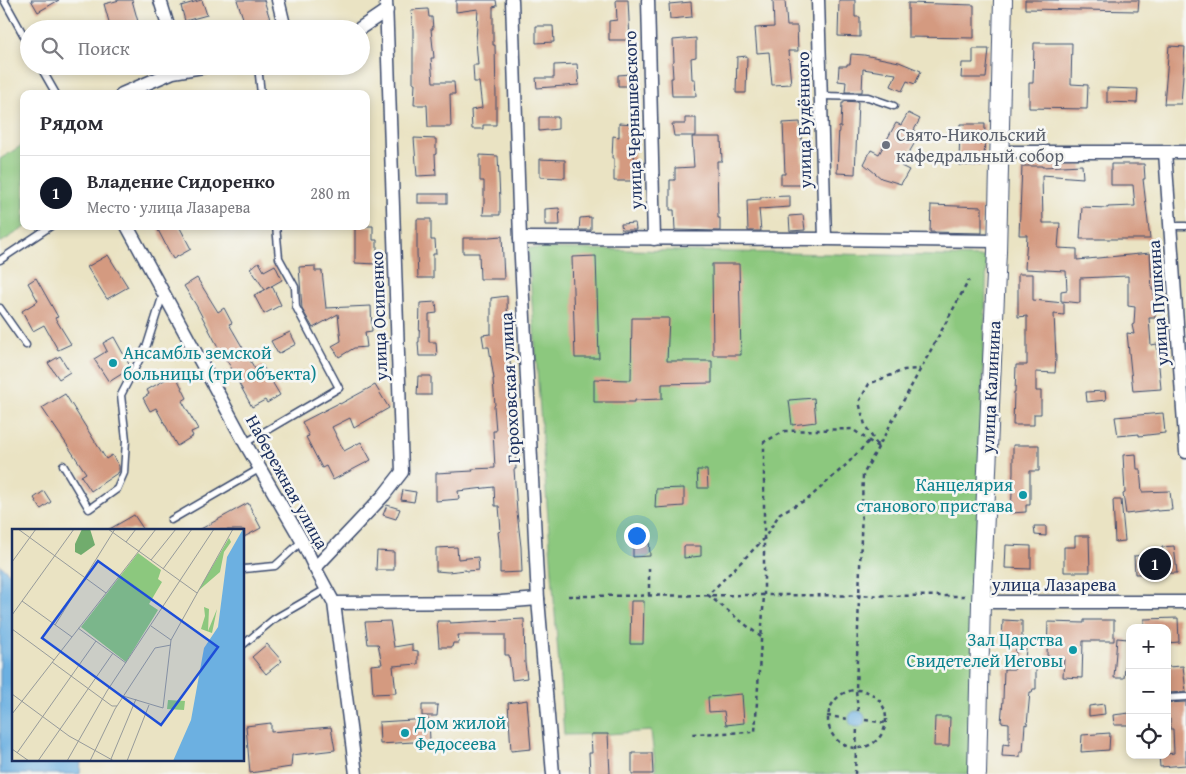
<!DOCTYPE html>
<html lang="ru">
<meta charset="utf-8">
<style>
:root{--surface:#fff;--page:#f2f2f3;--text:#2b2b33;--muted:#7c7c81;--line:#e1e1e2;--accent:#111827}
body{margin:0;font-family:"Gentium Book Plus",serif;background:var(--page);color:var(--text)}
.controls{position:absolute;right:15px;bottom:15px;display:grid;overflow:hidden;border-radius:10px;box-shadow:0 2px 8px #0003}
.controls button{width:45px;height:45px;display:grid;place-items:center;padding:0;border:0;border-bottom:1px solid var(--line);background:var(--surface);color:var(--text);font:25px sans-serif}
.you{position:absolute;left:636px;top:535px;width:18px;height:18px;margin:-12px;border:4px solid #fff;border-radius:50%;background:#1a73e8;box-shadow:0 0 0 8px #1a73e833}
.badge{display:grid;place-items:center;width:32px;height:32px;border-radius:50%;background:var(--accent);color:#fff;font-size:16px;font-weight:700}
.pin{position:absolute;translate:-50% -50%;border:2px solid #fff;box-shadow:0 1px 5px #0006}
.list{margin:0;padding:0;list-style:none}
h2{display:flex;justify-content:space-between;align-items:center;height:65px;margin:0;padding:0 20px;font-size:21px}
h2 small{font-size:16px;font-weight:400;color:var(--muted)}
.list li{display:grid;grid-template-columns:32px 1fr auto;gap:15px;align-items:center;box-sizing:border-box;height:75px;padding:0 20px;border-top:1px solid var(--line)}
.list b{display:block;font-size:19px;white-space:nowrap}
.list p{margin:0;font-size:16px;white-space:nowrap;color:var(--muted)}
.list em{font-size:16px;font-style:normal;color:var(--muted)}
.icon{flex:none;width:28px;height:28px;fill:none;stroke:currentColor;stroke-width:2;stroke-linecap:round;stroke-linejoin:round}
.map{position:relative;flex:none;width:1186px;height:774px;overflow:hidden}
.search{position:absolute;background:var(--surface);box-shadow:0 2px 8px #0003;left:20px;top:20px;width:350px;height:55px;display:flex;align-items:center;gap:12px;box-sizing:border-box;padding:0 18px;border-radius:28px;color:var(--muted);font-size:19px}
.panel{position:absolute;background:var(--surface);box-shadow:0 2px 8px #0003;left:20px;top:90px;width:350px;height:140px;border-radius:10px}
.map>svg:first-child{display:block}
.green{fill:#8cc87e;stroke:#547c6e}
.water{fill:#6cb0e1;stroke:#4470a0}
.building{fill:#d49a80}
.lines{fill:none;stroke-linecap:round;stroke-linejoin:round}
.lane-casing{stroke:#3a4a6d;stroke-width:9}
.street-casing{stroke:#3a4a6d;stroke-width:15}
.secondary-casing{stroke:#3a4a6d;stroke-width:20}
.path{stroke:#3a4a6d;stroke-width:2.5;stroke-dasharray:4 4;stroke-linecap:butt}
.lane{stroke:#fff;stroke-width:6}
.street{stroke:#fff;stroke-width:12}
.secondary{stroke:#fff;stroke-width:18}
.worship-dot{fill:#6b7280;stroke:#f6f6f2;stroke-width:2}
.culture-dot{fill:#0f9aa8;stroke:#f6f6f2;stroke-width:2}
.labels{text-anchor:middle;stroke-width:5;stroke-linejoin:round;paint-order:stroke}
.street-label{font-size:18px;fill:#1b2f5e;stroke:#f6f6f2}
.worship-label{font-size:18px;fill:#5b616d;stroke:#f6f6f2;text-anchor:start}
.culture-label{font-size:18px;fill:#0d838f;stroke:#f6f6f2;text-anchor:start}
.inset-road{fill:none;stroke:#979b9b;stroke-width:1}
.view{fill:#1d4ed8;fill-opacity:0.15;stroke:#1d4ed8;stroke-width:2.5}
.inset-edge{fill:none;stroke:#1b2f5e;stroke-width:2.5}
</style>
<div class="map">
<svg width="1186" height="774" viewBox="0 0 1186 774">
<rect width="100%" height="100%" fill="#f6f6f2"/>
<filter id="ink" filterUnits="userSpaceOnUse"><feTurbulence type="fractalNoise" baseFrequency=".02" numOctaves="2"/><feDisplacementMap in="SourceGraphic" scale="10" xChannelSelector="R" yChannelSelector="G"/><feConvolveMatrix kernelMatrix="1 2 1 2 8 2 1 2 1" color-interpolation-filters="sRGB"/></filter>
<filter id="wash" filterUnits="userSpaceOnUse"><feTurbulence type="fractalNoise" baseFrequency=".0096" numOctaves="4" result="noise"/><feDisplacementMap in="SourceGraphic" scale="20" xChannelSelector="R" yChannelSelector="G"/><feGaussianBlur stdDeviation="1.12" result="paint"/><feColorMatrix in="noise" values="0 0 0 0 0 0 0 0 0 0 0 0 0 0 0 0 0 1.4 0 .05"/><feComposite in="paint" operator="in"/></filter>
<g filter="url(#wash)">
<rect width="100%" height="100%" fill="#eae3c3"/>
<!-- green -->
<g class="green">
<path d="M 24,144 L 24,226 L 27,226 L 0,243 L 0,159 Z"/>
<path d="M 528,248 L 987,257 L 970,774 L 656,774 L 651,731 L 608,734 L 564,735 Z"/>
</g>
<!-- water -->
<g class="water">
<path d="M 0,565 L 14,577 L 14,760 L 81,760 L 80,774 L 0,774 Z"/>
<circle cx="857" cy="719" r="8"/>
</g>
<g id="blocks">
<!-- building -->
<g class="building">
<path d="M 31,0 L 59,0 L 38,12 Z"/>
<path d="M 120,0 L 132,0 L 140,29 L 111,29 L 104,4 Z"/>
<path d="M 201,0 L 202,0 L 207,15 L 185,21 L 181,6 Z"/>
<path d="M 237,0 L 264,0 L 273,29 L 227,29 L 227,25 L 244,21 Z"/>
<path d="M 456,0 L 496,0 L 497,6 L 493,7 L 493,45 L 495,45 L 496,98 L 496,125 L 483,125 L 483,129 L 472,129 L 471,110 L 482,108 L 479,82 L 474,82 L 473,65 L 478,65 L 476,41 L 478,9 L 456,12 Z"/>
<path d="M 616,0 L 628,0 L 630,40 L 609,40 L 609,21 L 617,20 Z"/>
<path d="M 773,0 L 785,0 L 787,26 L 797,26 L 798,51 L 788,51 L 791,84 L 772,85 L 769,52 L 757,53 L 755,28 L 774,27 Z"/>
<path d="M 839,0 L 855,0 L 855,17 L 860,17 L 860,37 L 838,36 Z"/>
<path d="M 1025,0 L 1139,0 L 1138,11 L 1025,9 Z"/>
<path d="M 691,2 L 692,17 L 670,19 L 669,4 Z"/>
<path d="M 908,3 L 974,5 L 974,38 L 908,37 Z"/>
<path d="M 428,9 L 429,17 L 432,17 L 433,29 L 431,29 L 434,58 L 431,58 L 433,82 L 454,82 L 455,94 L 450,94 L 451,127 L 428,127 L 427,105 L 414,105 L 415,83 L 413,83 L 413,30 L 411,10 Z"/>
<path d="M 536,26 L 553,26 L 554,42 L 536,43 Z"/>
<path d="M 696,38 L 696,57 L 691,58 L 692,79 L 695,79 L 696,96 L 672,96 L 671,78 L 673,78 L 672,62 L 674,61 L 673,40 Z"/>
<path d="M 1034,43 L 1072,43 L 1071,84 L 1088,85 L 1087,109 L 1029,108 L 1029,83 L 1033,83 Z"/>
<path d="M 1169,46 L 1185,47 L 1181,104 L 1164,104 Z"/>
<path d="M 973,49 L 989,49 L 986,78 L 961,78 L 962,63 L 973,63 Z"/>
<path d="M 851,54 L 864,55 L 899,62 L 921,71 L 915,84 L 907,81 L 902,91 L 891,86 L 896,74 L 863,69 L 862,92 L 845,92 L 846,82 L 838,81 L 839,66 L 847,66 L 847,64 L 850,64 Z"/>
<path d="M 747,56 L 746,93 L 736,93 L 737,57 Z"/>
<path d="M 577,64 L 579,85 L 537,88 L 536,78 L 554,78 L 554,65 Z"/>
<path d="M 631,74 L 632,86 L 618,86 L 618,75 Z"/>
<path d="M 1107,88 L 1138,89 L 1137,103 L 1107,102 Z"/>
<path d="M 844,101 L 858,102 L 855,174 L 837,173 L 839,127 L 841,127 L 842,103 L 844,103 Z"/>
<path d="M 908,113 L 920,119 L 914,130 L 920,134 L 901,166 L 909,170 L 901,184 L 881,178 L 864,164 L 871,150 L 879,154 L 896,123 L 901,125 Z"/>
<path d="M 539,117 L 558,117 L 558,129 L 539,131 Z"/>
<path d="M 685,118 L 696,118 L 696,136 L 674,136 L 672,124 L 685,124 Z"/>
<path d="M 800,122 L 802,148 L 801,148 L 803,170 L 801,170 L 802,185 L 781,185 L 781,174 L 785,174 L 783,123 Z"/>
<path d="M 619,123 L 635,124 L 634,143 L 635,181 L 614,181 L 614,158 L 612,158 L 613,136 L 619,137 Z"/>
<path d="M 960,124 L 985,124 L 984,166 L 959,165 Z"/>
<path d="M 692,137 L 721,137 L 722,161 L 717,161 L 718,218 L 720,218 L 720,231 L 675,230 L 674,210 L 670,210 L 670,180 L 675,180 L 675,168 L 694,167 Z"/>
<path d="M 414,138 L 436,139 L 436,154 L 435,154 L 436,175 L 417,176 Z"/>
<path d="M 480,155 L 498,156 L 500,200 L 500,215 L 483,215 L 484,203 L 484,181 L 480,181 Z"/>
<path d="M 540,159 L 565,160 L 565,178 L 540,177 Z"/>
<path d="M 1111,164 L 1144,164 L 1145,179 L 1143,179 L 1150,239 L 1080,239 L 1082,207 L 1108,208 L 1108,207 L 1135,206 L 1133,185 L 1111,185 Z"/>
<path d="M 1082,165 L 1083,178 L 1042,175 L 1043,223 L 1060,223 L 1058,248 L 1077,249 L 1077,260 L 1150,253 L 1152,290 L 1154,290 L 1155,318 L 1149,318 L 1151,345 L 1157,344 L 1161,389 L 1133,391 L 1127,333 L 1134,334 L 1132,325 L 1134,324 L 1135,307 L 1128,306 L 1128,276 L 1080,278 L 1080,303 L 1061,301 L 1061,291 L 1067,290 L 1066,271 L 1025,269 L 1027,235 L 1019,235 L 1022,166 L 1042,166 L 1042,167 Z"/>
<rect x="418" y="194" width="29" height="9"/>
<path d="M 790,196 L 790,207 L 759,209 L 761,231 L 748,231 L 747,200 L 761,199 L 761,197 Z"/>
<path d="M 931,205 L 982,207 L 982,233 L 930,232 Z"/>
<path d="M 559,208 L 560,225 L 545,225 L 545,209 Z"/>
<path d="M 803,215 L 805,230 L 790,231 L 789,216 Z"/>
<path d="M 591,217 L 591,230 L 579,230 L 580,218 Z"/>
<path d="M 417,219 L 431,219 L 431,240 L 435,240 L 436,254 L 433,254 L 433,278 L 418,278 L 417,253 Z"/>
<path d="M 635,223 L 636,230 L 622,230 L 621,224 Z"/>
<path d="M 156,226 L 179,226 L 191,249 L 173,259 Z"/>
<path d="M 355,226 L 373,226 L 373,240 L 377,240 L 377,264 L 355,263 Z"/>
<path d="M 502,236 L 504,279 L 480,279 L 479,253 L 463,253 L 463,238 L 490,238 L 489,237 Z"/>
<path d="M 108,255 L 128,287 L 107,299 L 87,267 Z"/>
<path d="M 596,256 L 599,358 L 575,358 L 572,257 Z"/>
<path d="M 259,262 L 264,271 L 275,265 L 282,280 L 266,289 L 272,286 L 281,305 L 264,314 L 254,295 L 265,290 L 250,268 Z"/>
<path d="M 712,264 L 739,264 L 741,355 L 713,355 Z"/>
<path d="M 315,266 L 315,271 L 322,271 L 326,308 L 371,306 L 372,331 L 365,332 L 367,347 L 354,348 L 339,357 L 332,346 L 341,341 L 338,314 L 313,328 L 302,309 L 299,267 Z"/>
<path d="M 1018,274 L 1033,274 L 1033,300 L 1064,303 L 1064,315 L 1054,314 L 1056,358 L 1055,373 L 1036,372 L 1036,391 L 1041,391 L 1041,414 L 1034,414 L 1034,425 L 1013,425 L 1014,392 L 1015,392 L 1016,365 L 1027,365 L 1027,316 L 1018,317 Z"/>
<path d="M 36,278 L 58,317 L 55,318 L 71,344 L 58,350 L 44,325 L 33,331 L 22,311 L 38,301 L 28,283 Z"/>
<path d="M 197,278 L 218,312 L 224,308 L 232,323 L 229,324 L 255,369 L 262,365 L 280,395 L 267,403 L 265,400 L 252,407 L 236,378 L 237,377 L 217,345 L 196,305 L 184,286 Z"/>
<path d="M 507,296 L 508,352 L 509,352 L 511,370 L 508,370 L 512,400 L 510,400 L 515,444 L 516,469 L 514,469 L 517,512 L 521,547 L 522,572 L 500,573 L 500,550 L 498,532 L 501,531 L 499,506 L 495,506 L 494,487 L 458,491 L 459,499 L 436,501 L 436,473 L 473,471 L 472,469 L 495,468 L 493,431 L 496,431 L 494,406 L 495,405 L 493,379 L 494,379 L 489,347 L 484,347 L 482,335 L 491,334 L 491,298 Z"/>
<path d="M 436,302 L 437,313 L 429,314 L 429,342 L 436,342 L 437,356 L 419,356 L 418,342 L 419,342 L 420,303 Z"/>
<path d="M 632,318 L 669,318 L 667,361 L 712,361 L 712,383 L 662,384 L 662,399 L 635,400 L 635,402 L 594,402 L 594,379 L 631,380 Z"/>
<path d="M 290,332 L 296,344 L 278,354 L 271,341 Z"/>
<path d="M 114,337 L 130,366 L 128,370 L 109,382 L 94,359 L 107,351 L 103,343 Z"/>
<path d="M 60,356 L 70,372 L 59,379 L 48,363 Z"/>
<path d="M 175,374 L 187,398 L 182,401 L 198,429 L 191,432 L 193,436 L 177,446 L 156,408 L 150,411 L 143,398 L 149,394 L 147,390 Z"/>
<path d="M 418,376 L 431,376 L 431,395 L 417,395 Z"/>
<path d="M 375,385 L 389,408 L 354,428 L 350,418 L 332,427 L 344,451 L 361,442 L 371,460 L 333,480 L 326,466 L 322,468 L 306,437 L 309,436 L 302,422 L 339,403 L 340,404 Z"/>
<path d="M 1105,391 L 1106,400 L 1087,402 L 1086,392 Z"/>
<path d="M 65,394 L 106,459 L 112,455 L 119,466 L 119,472 L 91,491 L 81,476 L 86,473 L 42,408 Z"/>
<path d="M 814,398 L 816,422 L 792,425 L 789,400 Z"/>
<path d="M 1163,413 L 1165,433 L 1139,436 L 1139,434 L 1118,436 L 1115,417 Z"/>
<path d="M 1013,445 L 1039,445 L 1039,471 L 1030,471 L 1030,505 L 1026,505 L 1026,512 L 1011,513 L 1013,473 Z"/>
<path d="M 1136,454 L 1137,469 L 1140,469 L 1142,492 L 1170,491 L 1172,510 L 1157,511 L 1157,510 L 1126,514 L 1123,494 L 1125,493 L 1123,455 Z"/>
<path d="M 697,470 L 707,470 L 708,488 L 698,488 Z"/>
<path d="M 684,488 L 684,506 L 655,508 L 656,489 Z"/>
<path d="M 403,490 L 416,492 L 414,502 L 401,500 Z"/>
<path d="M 44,491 L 51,502 L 41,509 L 34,498 Z"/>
<path d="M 1113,500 L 1121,500 L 1125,541 L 1115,542 Z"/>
<path d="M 248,503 L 261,528 L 244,537 L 244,530 L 199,530 Z"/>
<path d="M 387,505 L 400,509 L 396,519 L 383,515 Z"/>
<path d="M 134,515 L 144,530 L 108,530 Z"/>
<path d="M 1034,526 L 1046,526 L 1046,536 L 1035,535 Z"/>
<path d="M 1075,536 L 1089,536 L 1090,572 L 1064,572 L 1064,547 L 1075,547 Z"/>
<path d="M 633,537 L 649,537 L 650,556 L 633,557 Z"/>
<path d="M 1006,545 L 1031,546 L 1031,569 L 1005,568 Z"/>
<path d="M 684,546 L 701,546 L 701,556 L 684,558 Z"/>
<path d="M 1174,546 L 1177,573 L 1135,574 L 1134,556 L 1163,554 L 1162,547 Z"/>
<path d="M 457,547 L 458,559 L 478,557 L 479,570 L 466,571 L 466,570 L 448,572 L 436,571 L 436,548 Z"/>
<path d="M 377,551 L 394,552 L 394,570 L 376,570 Z"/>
<path d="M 631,601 L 644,601 L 643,644 L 630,644 Z"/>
<path d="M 1178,618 L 1179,642 L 1167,643 L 1167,628 L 1144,628 L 1144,619 Z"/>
<path d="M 524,619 L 525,663 L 527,678 L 512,680 L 509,655 L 505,655 L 505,635 L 458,635 L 459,643 L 453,643 L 452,647 L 439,647 L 437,621 L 450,621 L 450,623 Z"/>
<path d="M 1003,620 L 1022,621 L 1022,646 L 1002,645 Z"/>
<path d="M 1084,620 L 1114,620 L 1114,641 L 1083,641 L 1082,678 L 1063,677 L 1064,657 L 1047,656 L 1048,622 L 1084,623 Z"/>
<path d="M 390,621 L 394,647 L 412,644 L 412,650 L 418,651 L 418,664 L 393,666 L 396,693 L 373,694 L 371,665 L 382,664 L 378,644 L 368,644 L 365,622 Z"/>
<path d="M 1117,638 L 1128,639 L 1124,678 L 1114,678 Z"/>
<path d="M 267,644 L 282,661 L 266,674 L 252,657 Z"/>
<path d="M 1016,649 L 1026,649 L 1025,659 L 1036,659 L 1036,689 L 1033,689 L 1032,692 L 1030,692 L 1027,725 L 1025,724 L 1023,752 L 1020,752 L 1020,757 L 1002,756 L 1003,744 L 1009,745 L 1009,723 L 1001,722 L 1003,700 L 1004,669 L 1015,669 Z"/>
<path d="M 1183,666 L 1186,692 L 1167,693 L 1167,667 Z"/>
<path d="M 742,694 L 744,723 L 726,725 L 724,711 L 709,712 L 708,697 Z"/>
<path d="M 527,700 L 531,749 L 511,751 L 508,703 Z"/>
<path d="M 1186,702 L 1186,765 L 1160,767 L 1159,755 L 1167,755 L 1167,754 L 1174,753 L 1173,729 L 1170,729 L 1170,719 L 1167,719 L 1167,703 Z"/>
<path d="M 1104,704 L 1105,714 L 1089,716 L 1089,706 Z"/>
<path d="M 422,705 L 438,705 L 437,716 L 422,716 Z"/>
<path d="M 1130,713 L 1130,725 L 1114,725 L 1113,715 Z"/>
<path d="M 935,717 L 950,717 L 949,746 L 934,746 Z"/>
<path d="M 429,719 L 430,741 L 380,744 L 379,722 Z"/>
<path d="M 271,723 L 271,732 L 331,727 L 335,750 L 292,755 L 291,767 L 250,773 L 246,726 Z"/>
<path d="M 1110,733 L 1109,750 L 1081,752 L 1082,735 Z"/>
<path d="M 591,734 L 608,734 L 610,774 L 590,774 L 589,753 L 592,753 Z"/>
<path d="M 632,753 L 652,753 L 653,774 L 632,774 Z"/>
</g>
</g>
</g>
<g filter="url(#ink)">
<use href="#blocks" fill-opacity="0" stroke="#3a4a6d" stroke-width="1"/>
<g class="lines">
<!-- lane casing -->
<g class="lane-casing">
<g id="lane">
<path d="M 4,0 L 29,45"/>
<path d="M 40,66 L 56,94"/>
<path d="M 258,66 L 261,94"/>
<path d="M 821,96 L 868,97 L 894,106"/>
<path d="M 1170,226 L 1186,226"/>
<path d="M 0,260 L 51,226"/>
<path d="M 0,308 L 26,345"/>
<path d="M 245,443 L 339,388 L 296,307 L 295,287 L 279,258 L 276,226"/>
<path d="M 63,465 L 89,509 L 117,489 L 124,473 L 126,440 L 121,395 L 147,345 L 163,294"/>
<path d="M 171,520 L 259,469"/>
<path d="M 244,569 L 275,566 L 302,541"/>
<path d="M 244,644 L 274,619 L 326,589"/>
<path d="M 1167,698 L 1186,697"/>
</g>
</g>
<!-- street casing -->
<g class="street-casing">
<g id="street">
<path d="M 160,0 L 169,29"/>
<path d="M 278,0 L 285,29"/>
<path d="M 512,0 L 520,238 L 538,599 L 553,774"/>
<path d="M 648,0 L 654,239"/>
<path d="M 818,0 L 825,239"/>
<path d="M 359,29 L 387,10"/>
<path d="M 122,94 L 173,72 L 208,66"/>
<path d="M 999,152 L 1186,152"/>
<path d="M 1165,152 L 1186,452"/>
<path d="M 127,226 L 245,443 L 302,541 L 315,568 L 334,603 L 356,774"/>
<path d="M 520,238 L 825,239 L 997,241"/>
<path d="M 315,568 L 384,495 L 402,472 L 386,0"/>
<path d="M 981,602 L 1186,602"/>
<path d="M 334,603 L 501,602 L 538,599"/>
</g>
</g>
<!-- secondary casing -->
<g class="secondary-casing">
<path id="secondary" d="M 977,774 L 981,602 L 997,252 L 1003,0"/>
</g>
<!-- path -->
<g class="path">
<path d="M 877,445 L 865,425 L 859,402 L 869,384 L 904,370 L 920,369"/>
<path d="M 878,447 L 852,429 L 785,431 L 764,442 L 764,595 L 965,596"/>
<path d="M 568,596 L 764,595 L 755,732 L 691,734"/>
<path d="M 649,596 L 649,568"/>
<path d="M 761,637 L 708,595 L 764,539 L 780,513 L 808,499 L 847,464 L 869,441"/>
<circle cx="857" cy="719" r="29"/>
<path d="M 858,711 L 856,690 L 863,475 L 969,280"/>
<path d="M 827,716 L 849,719"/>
<path d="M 865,720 L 886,723"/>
<path d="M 855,774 L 857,727"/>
</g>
<!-- lane -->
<use href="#lane" class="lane"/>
<!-- street -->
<use href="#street" class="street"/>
<!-- secondary -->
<use href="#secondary" class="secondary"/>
</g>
</g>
<!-- markers -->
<circle class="worship-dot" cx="886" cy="145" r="5"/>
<g class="culture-dot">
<circle cx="113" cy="363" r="5"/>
<circle cx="1023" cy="495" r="5"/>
<circle cx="1073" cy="650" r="5"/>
<circle cx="405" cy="733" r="5"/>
</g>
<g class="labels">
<!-- street labels -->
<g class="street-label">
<text transform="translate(633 120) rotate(-92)" y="6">улица Чернышевского</text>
<text transform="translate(804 120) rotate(-91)" y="6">улица Будённого</text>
<text transform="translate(1158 303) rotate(-94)" y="6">улица Пушкина</text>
<text transform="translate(379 316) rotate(-92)" y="6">улица Осипенко</text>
<text transform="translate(991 387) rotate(-87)" y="6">улица Калинина</text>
<text transform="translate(510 388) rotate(-93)" y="6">Гороховская улица</text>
<text transform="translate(287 482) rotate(61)" y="6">Набережная улица</text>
<text x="1054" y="591">улица Лазарева</text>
</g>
<!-- worship labels -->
<g class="worship-label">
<text x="896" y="141">Свято-Никольский<tspan x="896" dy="21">кафедральный собор</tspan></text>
</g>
<!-- culture labels -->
<g class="culture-label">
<text x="123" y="359">Ансамбль земской<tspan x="123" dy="21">больницы (три объекта)</tspan></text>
<text x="1013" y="491" text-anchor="end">Канцелярия<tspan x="1013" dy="21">станового пристава</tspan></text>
<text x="1063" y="646" text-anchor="end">Зал Царства<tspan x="1063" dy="21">Свидетелей Иеговы</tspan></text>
<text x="415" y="729">Дом жилой<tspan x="415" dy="21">Федосеева</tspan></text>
</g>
</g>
<!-- overview -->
<g transform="translate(12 529)">
<rect width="232" height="232" fill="#eae3c3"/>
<path d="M 217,9 L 219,13 L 212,23 L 208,43 L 186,62 ZM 126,24 L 149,41 L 146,50 L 150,53 L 137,75 L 146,81 L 114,133 L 69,98 ZM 192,78 L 197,80 L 196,102 L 205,80 L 200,104 L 189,100 L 193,87 ZM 156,171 L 173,172 L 172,181 L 155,180 Z" fill="#8cc87e"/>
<path d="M 70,0 L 78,0 L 83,16 L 69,26 L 63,23 L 63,15 Z" fill="#71ac6d"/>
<path d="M 231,0 L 232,232 L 161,232 L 179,191 L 192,119 L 206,98 L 215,28 Z" fill="#6cb0e1"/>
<path class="inset-road" d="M 6,0 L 94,64M 96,0 L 185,64M 114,13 L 124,0M 139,31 L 164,0M 0,33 L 24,0M 151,40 L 180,0M 10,72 L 60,108M 0,86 L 62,0M 43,96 L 103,0M 139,97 L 159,111M 66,99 L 114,134M 0,100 L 42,131M 40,133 L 100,177 L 105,177M 0,165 L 57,207 L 102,232M 111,167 L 151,179 L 159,111 L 221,0M 0,185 L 144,0M 0,220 L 17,232M 5,224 L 84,112M 99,230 L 124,170M 26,232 L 101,124M 55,232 L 95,162 L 202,0M 78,232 L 103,180 L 143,119 L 159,116M 115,232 L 137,176"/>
<path class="view" d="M 86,32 L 206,118 L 149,196 L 30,109 Z"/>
<rect width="232" height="232" class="inset-edge"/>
</g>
</svg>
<div class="controls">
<button>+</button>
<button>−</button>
<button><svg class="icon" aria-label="locate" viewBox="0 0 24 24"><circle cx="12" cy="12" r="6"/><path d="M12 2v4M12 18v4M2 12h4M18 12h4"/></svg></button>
</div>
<div class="you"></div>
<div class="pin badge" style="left:1155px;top:564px">1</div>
<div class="search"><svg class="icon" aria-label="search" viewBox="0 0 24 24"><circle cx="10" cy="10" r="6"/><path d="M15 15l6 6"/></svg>Поиск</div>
<section class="panel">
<h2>Рядом<small></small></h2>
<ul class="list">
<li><span class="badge">1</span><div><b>Владение Сидоренко</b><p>Место · улица Лазарева</p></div><em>280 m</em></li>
</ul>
</section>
</div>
